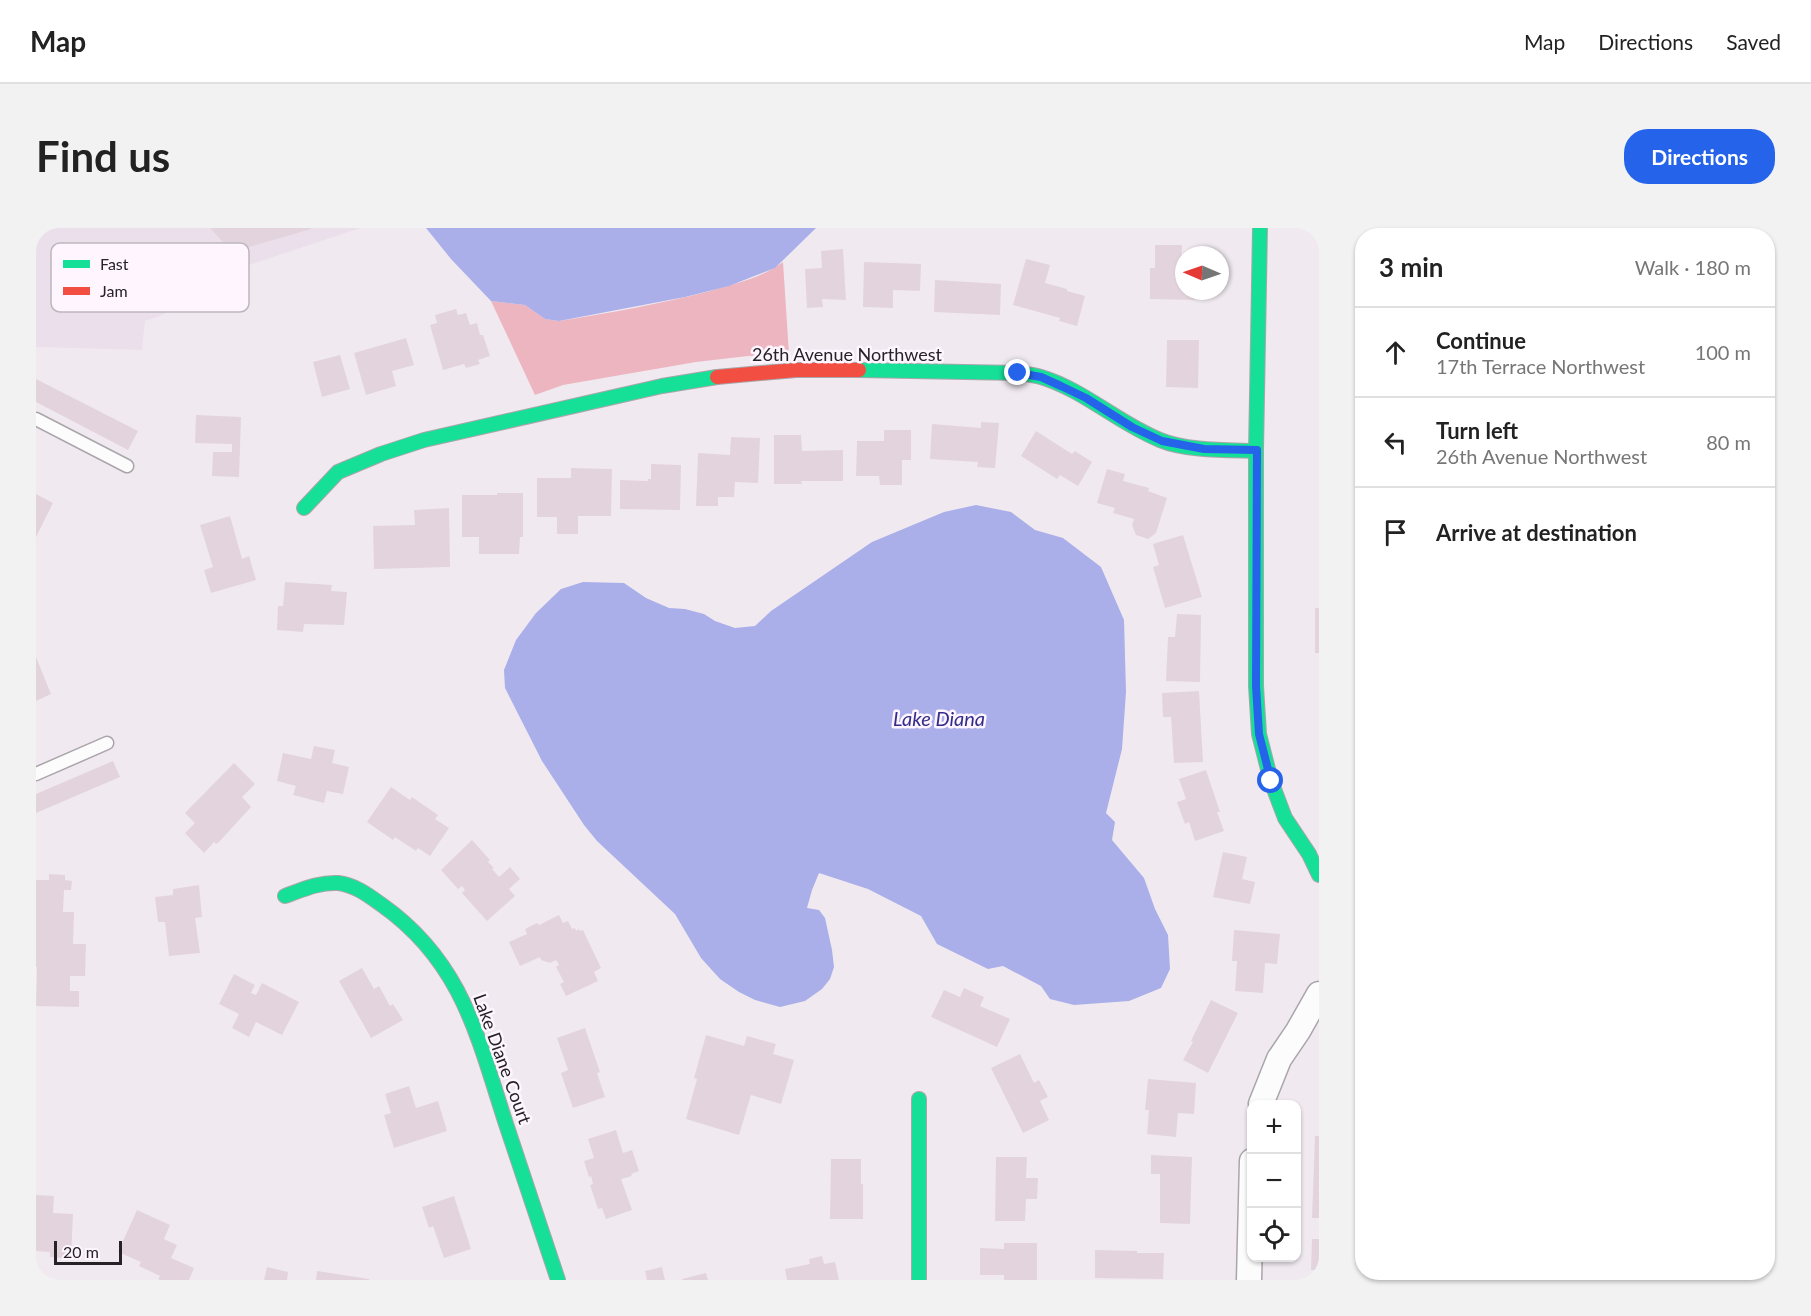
<!DOCTYPE html>
<meta charset="utf-8">
<style>
:root{--surface:#fff;--page:#f2f2f2;--text:#222;--muted:#767676;--line:#e0e0e0;--accent:#2563eb}
body{margin:0;font-family:Lato,sans-serif;background:var(--page);color:var(--text)}
.controls{position:absolute;right:18px;bottom:18px;display:grid;overflow:hidden;border-radius:12px;box-shadow:0 2px 4px #0004}
.controls button{width:54px;height:54px;display:grid;place-items:center;padding:0;border:0;border-bottom:2px solid var(--line);background:var(--surface);color:var(--text);font:30px sans-serif}
.compass{position:absolute;left:1139px;top:18px;width:54px;height:54px;border-radius:50%;background:var(--surface);box-shadow:0 2px 4px #0004;rotate:272deg}
.scale{position:absolute;left:18px;bottom:15px;width:68px;box-sizing:border-box;padding-left:6px;border:3px solid #262226;border-top:0;font-size:16px;line-height:21px;white-space:nowrap;color:#262226;-webkit-text-stroke:4px #fef5ff;paint-order:stroke}
.stop{position:absolute;width:18px;height:18px;margin:-14px;border:4px solid #2563eb;border-radius:50%;background:#fff}
.stop.end{background:#2563eb;border-color:#fff;box-shadow:0 2px 6px #0008}
.list{margin:0;padding:0;list-style:none}
h2{display:flex;justify-content:space-between;align-items:center;height:78px;margin:0;padding:0 24px;font-size:26px}
h2 small{font-size:20px;font-weight:400;color:var(--muted)}
.list li{display:grid;grid-template-columns:39px 1fr auto;gap:18px;align-items:center;box-sizing:border-box;height:90px;padding:0 24px;border-top:2px solid var(--line)}
.list b{display:block;font-size:22px;white-space:nowrap}
.list p{margin:0;font-size:20px;white-space:nowrap;color:var(--muted)}
.list em{font-size:20px;font-style:normal;color:var(--muted)}
.icon{flex:none;width:33px;height:33px;fill:none;stroke:currentColor;stroke-width:2;stroke-linecap:round;stroke-linejoin:round}
.map{position:relative;flex:none;width:1283px;height:1052px;overflow:hidden;border-radius:24px}
header{display:flex;align-items:center;gap:36px;box-sizing:border-box;height:84px;padding:0 30px;background:var(--surface);border-bottom:2px solid var(--line)}
header strong{font-size:28px}
nav{display:flex;gap:33px;margin-inline-start:auto;font-size:21px}
.intro{display:flex;align-items:center;justify-content:space-between;box-sizing:border-box;height:144px;padding:0 36px}
h1{margin:0;font-size:42px}
.button{padding:15px 27px;border-radius:24px;background:var(--accent);color:#fff;font-size:21px;font-weight:700}
main{display:flex;gap:36px;padding:0 36px}
aside{flex:1;background:var(--surface);border-radius:24px;box-shadow:0 2px 4px #0004}
.map>svg:first-child{display:block}
.built{fill:#ebdfeb}
.forest{fill:#edb5c0}
.water{fill:#aaaee9}
.building{fill:#e3d3dd}
.lines{fill:none;stroke-linecap:round;stroke-linejoin:round}
.lane-casing{stroke:#aaa5aa;stroke-width:15}
.street-casing{stroke:#aaa5aa;stroke-width:27}
.fast-casing{stroke:#aaa5aa;stroke-width:16}
.jam-casing{stroke:#aaa5aa;stroke-width:16}
.lane{stroke:#fdfcfd;stroke-width:12}
.street{stroke:#fdfcfd;stroke-width:24}
.fast{stroke:#16e098;stroke-width:14}
.jam{stroke:#f24e42;stroke-width:14}
.route{stroke:#2563eb;stroke-width:8}
.labels{text-anchor:middle;stroke-width:5;stroke-linejoin:round;paint-order:stroke}
.street-label{font-size:18px;fill:#262226;stroke:#fef5ff}
.water-label{font-size:20px;font-style:italic;fill:#312d89;stroke:#fef5ff}
.key{fill:#fef5ff;stroke:#bdb6be;stroke-width:1.5}
.key-label{font-size:16px;fill:#262226}
</style>
<header>
<strong>Map</strong>
<nav><a>Map</a><a>Directions</a><a>Saved</a></nav>
</header>
<div class="intro"><h1>Find us</h1><a class="button">Directions</a></div>
<main>
<div class="map">
<svg width="1283" height="1052" viewBox="0 0 1283 1052">
<rect width="100%" height="100%" fill="#f0eaf0"/>
<!-- built -->
<path class="built" d="M 0,0 L 325,0 L 201,41 L 146,71 L 127,87 L 109,93 L 106,122 L 0,119 Z"/>
<!-- forest -->
<path class="forest" d="M 747,34 L 753,126 L 712,128 L 660,134 L 527,157 L 499,167 L 455,73 L 489,77 L 509,91 L 523,93 C 573,85 624,76 674,63 C 698,56 726,50 747,34 Z"/>
<!-- water -->
<g class="water">
<path d="M 390,0 L 780,0 L 739,40 L 693,58 L 649,69 L 523,93 L 509,91 L 489,77 L 455,73 L 415,31 Z"/>
<path d="M 940,277 L 975,284 L 999,302 L 1027,310 L 1065,339 L 1088,392 L 1090,464 L 1086,521 L 1070,585 L 1079,594 L 1076,612 L 1108,650 L 1119,681 L 1132,707 L 1134,741 L 1125,760 L 1093,773 L 1038,777 L 1014,771 L 1005,758 L 967,738 L 952,741 L 901,716 L 885,688 L 832,661 L 783,645 L 776,662 L 771,680 L 783,682 L 789,690 L 796,722 L 798,739 L 794,751 L 786,761 L 769,773 L 744,779 L 719,772 L 703,764 L 684,751 L 665,730 L 639,686 L 561,613 L 548,597 L 506,533 L 469,460 L 468,442 L 480,412 L 500,385 L 525,361 L 547,354 L 588,355 L 610,370 L 633,380 L 649,381 L 668,386 L 679,393 L 699,400 L 719,398 L 735,383 L 836,314 L 908,284 Z"/>
</g>
<!-- building -->
<g class="building">
<path d="M 174,0 L 275,0 L 275,1 L 196,24 Z"/>
<path d="M 1119,17 L 1146,17 L 1145,41 L 1148,41 L 1148,63 L 1160,63 L 1160,72 L 1114,71 L 1114,40 L 1119,40 Z"/>
<path d="M 807,21 L 810,72 L 786,71 L 787,79 L 771,80 L 769,41 L 786,40 L 785,23 Z"/>
<path d="M 990,31 L 1014,37 L 1009,55 L 1031,61 L 1031,63 L 1049,68 L 1041,98 L 1023,93 L 1024,90 L 977,77 Z"/>
<path d="M 828,34 L 885,36 L 884,63 L 857,62 L 857,80 L 827,79 Z"/>
<path d="M 899,52 L 965,56 L 964,87 L 898,84 Z"/>
<path d="M 420,81 L 422,87 L 430,85 L 434,97 L 441,95 L 444,107 L 447,107 L 454,128 L 442,132 L 444,136 L 430,140 L 428,136 L 407,142 L 394,97 L 401,95 L 399,87 Z"/>
<path d="M 370,110 L 378,137 L 356,143 L 360,158 L 330,167 L 318,125 Z"/>
<path d="M 1131,112 L 1163,112 L 1162,160 L 1130,159 Z"/>
<path d="M 304,127 L 314,161 L 286,169 L 277,134 Z"/>
<path d="M 0,151 L 102,203 L 92,222 L 0,174 Z"/>
<path d="M 160,187 L 205,189 L 203,249 L 176,248 L 177,224 L 196,224 L 196,216 L 159,215 Z"/>
<path d="M 945,194 L 963,195 L 959,240 L 941,239 L 942,234 L 894,231 L 896,196 L 945,200 Z"/>
<path d="M 848,202 L 875,202 L 875,232 L 866,232 L 866,257 L 844,257 L 843,248 L 820,248 L 821,213 L 848,213 Z"/>
<path d="M 1000,203 L 1036,226 L 1039,223 L 1056,234 L 1042,258 L 1024,247 L 1021,251 L 985,228 Z"/>
<path d="M 738,207 L 765,207 L 766,223 L 807,222 L 807,253 L 765,253 L 766,256 L 738,256 Z"/>
<path d="M 695,209 L 724,210 L 722,255 L 699,254 L 698,269 L 682,269 L 682,278 L 660,278 L 662,225 L 694,227 Z"/>
<path d="M 615,236 L 645,237 L 644,282 L 584,281 L 584,252 L 612,253 L 612,251 L 615,251 Z"/>
<path d="M 535,240 L 576,241 L 575,288 L 542,288 L 542,306 L 521,306 L 521,289 L 501,289 L 501,250 L 535,250 Z"/>
<path d="M 1071,241 L 1089,246 L 1087,253 L 1113,260 L 1112,263 L 1131,270 L 1120,305 L 1112,311 L 1100,307 L 1096,297 L 1098,291 L 1077,285 L 1079,280 L 1061,275 Z"/>
<path d="M 461,265 L 487,265 L 487,309 L 484,309 L 483,326 L 443,326 L 443,309 L 426,309 L 426,267 L 461,267 Z"/>
<path d="M 0,266 L 17,275 L 0,309 Z"/>
<path d="M 413,280 L 414,339 L 338,341 L 337,298 L 379,297 L 378,282 Z"/>
<path d="M 194,288 L 206,331 L 213,328 L 220,352 L 175,365 L 168,342 L 177,339 L 164,297 Z"/>
<path d="M 1147,307 L 1166,369 L 1129,380 L 1117,339 L 1123,337 L 1117,316 Z"/>
<path d="M 249,354 L 296,357 L 295,363 L 311,364 L 308,397 L 268,396 L 267,404 L 241,402 L 242,378 L 247,378 Z"/>
<rect x="1279" y="380" width="4" height="45"/>
<path d="M 1141,386 L 1165,387 L 1164,454 L 1130,453 L 1132,409 L 1139,409 Z"/>
<path d="M 0,429 L 15,466 L 0,473 Z"/>
<path d="M 1163,463 L 1167,534 L 1138,535 L 1135,489 L 1127,489 L 1126,465 Z"/>
<path d="M 278,518 L 299,522 L 296,535 L 313,539 L 307,566 L 291,563 L 288,575 L 257,567 L 260,558 L 241,553 L 247,525 L 275,531 Z"/>
<path d="M 77,533 L 84,549 L 0,585 L 0,566 Z"/>
<path d="M 198,535 L 219,556 L 206,569 L 215,579 L 183,614 L 180,616 L 178,614 L 168,625 L 149,605 L 159,595 L 149,585 Z"/>
<path d="M 1170,542 L 1184,584 L 1181,584 L 1188,603 L 1159,613 L 1153,594 L 1149,596 L 1141,574 L 1150,571 L 1143,551 Z"/>
<path d="M 355,559 L 374,572 L 376,569 L 402,587 L 399,591 L 413,600 L 394,628 L 382,620 L 380,623 L 359,609 L 357,612 L 331,594 Z"/>
<path d="M 436,612 L 454,632 L 452,634 L 458,640 L 456,641 L 463,649 L 474,639 L 484,651 L 473,661 L 479,668 L 451,693 L 426,665 L 429,662 L 426,658 L 422,661 L 405,642 Z"/>
<path d="M 1187,624 L 1211,629 L 1206,651 L 1219,654 L 1214,676 L 1177,669 Z"/>
<path d="M 13,646 L 29,647 L 29,652 L 36,653 L 35,662 L 28,662 L 27,684 L 38,684 L 37,716 L 50,716 L 49,748 L 34,748 L 34,763 L 43,763 L 43,779 L 0,778 L 1,739 L 0,739 L 0,652 L 13,652 Z"/>
<path d="M 163,657 L 166,689 L 159,690 L 164,725 L 133,728 L 129,694 L 122,694 L 119,669 L 137,667 L 137,661 Z"/>
<path d="M 523,687 L 527,695 L 532,693 L 536,701 L 539,700 L 540,703 L 543,701 L 544,703 L 547,702 L 565,740 L 558,744 L 562,753 L 530,768 L 524,756 L 528,754 L 520,739 L 523,737 L 520,732 L 514,735 L 505,732 L 504,729 L 484,738 L 473,714 L 491,706 L 489,701 L 501,695 L 503,697 Z"/>
<path d="M 1198,702 L 1244,706 L 1241,736 L 1229,735 L 1227,765 L 1199,763 L 1201,733 L 1196,733 Z"/>
<path d="M 326,740 L 338,761 L 343,758 L 354,778 L 357,776 L 367,792 L 335,810 L 303,753 Z"/>
<path d="M 198,746 L 219,757 L 215,765 L 220,767 L 226,755 L 263,774 L 246,807 L 220,794 L 213,809 L 196,800 L 203,786 L 183,776 Z"/>
<path d="M 928,760 L 948,769 L 944,778 L 974,791 L 961,819 L 895,789 L 908,762 L 924,769 Z"/>
<path d="M 1175,772 L 1202,785 L 1172,845 L 1147,832 L 1157,814 L 1155,813 Z"/>
<path d="M 549,800 L 564,844 L 561,845 L 569,869 L 537,880 L 525,845 L 532,842 L 521,810 Z"/>
<path d="M 670,807 L 708,818 L 711,808 L 740,816 L 737,826 L 758,832 L 745,876 L 715,867 L 703,907 L 650,891 L 661,851 L 658,850 Z"/>
<path d="M 984,826 L 998,855 L 1003,852 L 1012,869 L 1004,873 L 1013,892 L 987,905 L 955,840 Z"/>
<path d="M 1112,851 L 1160,855 L 1158,886 L 1142,885 L 1140,909 L 1111,906 L 1113,882 L 1109,882 Z"/>
<path d="M 373,858 L 380,880 L 402,873 L 411,903 L 358,920 L 348,887 L 355,885 L 349,866 Z"/>
<path d="M 580,902 L 587,925 L 596,922 L 603,943 L 595,946 L 596,948 L 585,951 L 596,982 L 570,991 L 566,980 L 562,981 L 554,957 L 557,956 L 555,948 L 553,949 L 548,933 L 558,930 L 552,911 Z"/>
<path d="M 1279,908 L 1283,908 L 1283,990 L 1276,990 Z"/>
<path d="M 1115,927 L 1156,929 L 1154,996 L 1124,995 L 1124,946 L 1115,946 Z"/>
<path d="M 960,929 L 991,929 L 990,950 L 1002,950 L 1001,971 L 990,971 L 989,993 L 959,993 Z"/>
<path d="M 795,931 L 825,931 L 825,956 L 827,956 L 827,991 L 794,991 Z"/>
<path d="M 0,967 L 18,968 L 17,985 L 37,986 L 35,1031 L 14,1029 L 14,1024 L 0,1023 Z"/>
<path d="M 418,968 L 435,1021 L 408,1030 L 397,998 L 393,1000 L 386,979 Z"/>
<path d="M 101,982 L 134,997 L 128,1011 L 141,1017 L 135,1030 L 158,1040 L 153,1052 L 124,1052 L 122,1051 L 124,1048 L 103,1038 L 105,1034 L 82,1024 Z"/>
<path d="M 1276,1011 L 1283,1011 L 1283,1042 L 1275,1042 Z"/>
<path d="M 968,1015 L 1001,1015 L 1001,1052 L 968,1052 L 968,1047 L 944,1047 L 944,1020 L 968,1021 Z"/>
<path d="M 1059,1022 L 1101,1023 L 1101,1025 L 1128,1025 L 1127,1051 L 1059,1050 Z"/>
<path d="M 786,1028 L 788,1036 L 799,1034 L 803,1052 L 751,1052 L 749,1041 L 774,1036 L 773,1031 Z"/>
<path d="M 231,1039 L 252,1044 L 251,1052 L 228,1052 Z"/>
<path d="M 626,1039 L 629,1052 L 611,1052 L 609,1043 Z"/>
<path d="M 281,1043 L 333,1051 L 333,1052 L 280,1052 Z"/>
<path d="M 670,1045 L 672,1052 L 646,1052 L 646,1051 Z"/>
</g>
<g class="lines">
<!-- lane casing -->
<g class="lane-casing">
<g id="lane">
<path d="M 0,191 L 91,238"/>
<path d="M 0,546 L 71,515"/>
</g>
</g>
<!-- street casing -->
<g class="street-casing">
<g id="street">
<path d="M 1225,876 L 1243,831 L 1262,803 L 1283,766"/>
<path d="M 1213,1052 L 1216,933"/>
</g>
</g>
<!-- fast casing -->
<g class="fast-casing">
<g id="fast">
<path d="M 1224,0 L 1220,223 L 1220,458 L 1223,506 L 1235,553 L 1249,590 L 1273,626 L 1283,647"/>
<path d="M 823,142 L 982,145 C 989,146 998,147 1005,149 C 1048,162 1082,195 1124,212 C 1150,223 1191,222 1220,223"/>
<path d="M 268,280 L 302,244 L 345,226 L 388,212 L 626,158 L 681,149"/>
<path d="M 249,668 C 266,662 283,654 302,655 C 319,657 332,667 346,677 C 425,733 441,806 469,893 C 487,946 504,999 522,1052"/>
<path d="M 883,871 L 883,1052"/>
</g>
</g>
<!-- jam casing -->
<g class="jam-casing">
<path id="jam" d="M 681,149 L 760,142 L 823,142"/>
</g>
<!-- lane -->
<use href="#lane" class="lane"/>
<!-- street -->
<use href="#street" class="street"/>
<!-- fast -->
<use href="#fast" class="fast"/>
<!-- jam -->
<use href="#jam" class="jam"/>
</g>
<g class="lines">
<!-- route -->
<path class="route" d="M 982,145 L 1005,149 L 1025,158 L 1050,170 L 1096,199 L 1126,213 L 1168,221 L 1221,222 L 1220,458 L 1223,506 L 1235,553"/>
</g>
<g class="labels">
<!-- street labels -->
<g class="street-label">
<text x="811" y="133">26th Avenue Northwest</text>
<text transform="translate(466 831) rotate(70)" y="6">Lake Diane Court</text>
</g>
<!-- water labels -->
<g class="water-label">
<text x="903" y="498">Lake Diana</text>
</g>
</g>
<!-- legend -->
<rect x="15" y="15" width="198" height="69" rx="9" class="key"/>
<rect x="27" y="32" width="27" height="8" fill="#16e098"/>
<rect x="27" y="59" width="27" height="8" fill="#f24e42"/>
<g class="key-label">
<text x="64" y="42">Fast</text>
<text x="64" y="69">Jam</text>
</g>
</svg>
<div class="controls">
<button>+</button>
<button>−</button>
<button><svg class="icon" aria-label="locate" viewBox="0 0 24 24"><circle cx="12" cy="12" r="6"/><path d="M12 2v4M12 18v4M2 12h4M18 12h4"/></svg></button>
</div>
<svg class="compass" viewBox="-18 -18 36 36"><path d="M0-13l5 13h-10z" fill="#e53935"/><path d="M0 13l5-13h-10z" fill="#767676"/></svg>
<div class="scale">20 m</div>
<div class="stop" style="left:1235px;top:553px"></div>
<div class="stop end" style="left:982px;top:145px"></div>
</div>
<aside>
<h2>3 min<small>Walk · 180 m</small></h2>
<ul class="list">
<li><svg class="icon" aria-label="ahead" viewBox="0 0 24 24"><path d="M12 20V5M6 11l6-6 6 6"/></svg><div><b>Continue</b><p>17th Terrace Northwest</p></div><em>100 m</em></li>
<li><svg class="icon" aria-label="left" viewBox="0 0 24 24"><path d="M17 20v-9H6M10 6l-5 5 5 5"/></svg><div><b>Turn left</b><p>26th Avenue Northwest</p></div><em>80 m</em></li>
<li><svg class="icon" aria-label="arrive" viewBox="0 0 24 24"><path d="M6 21V4h12l-3 4 3 4H6"/></svg><div><b>Arrive at destination</b></div></li>
</ul>
</aside>
</main>
